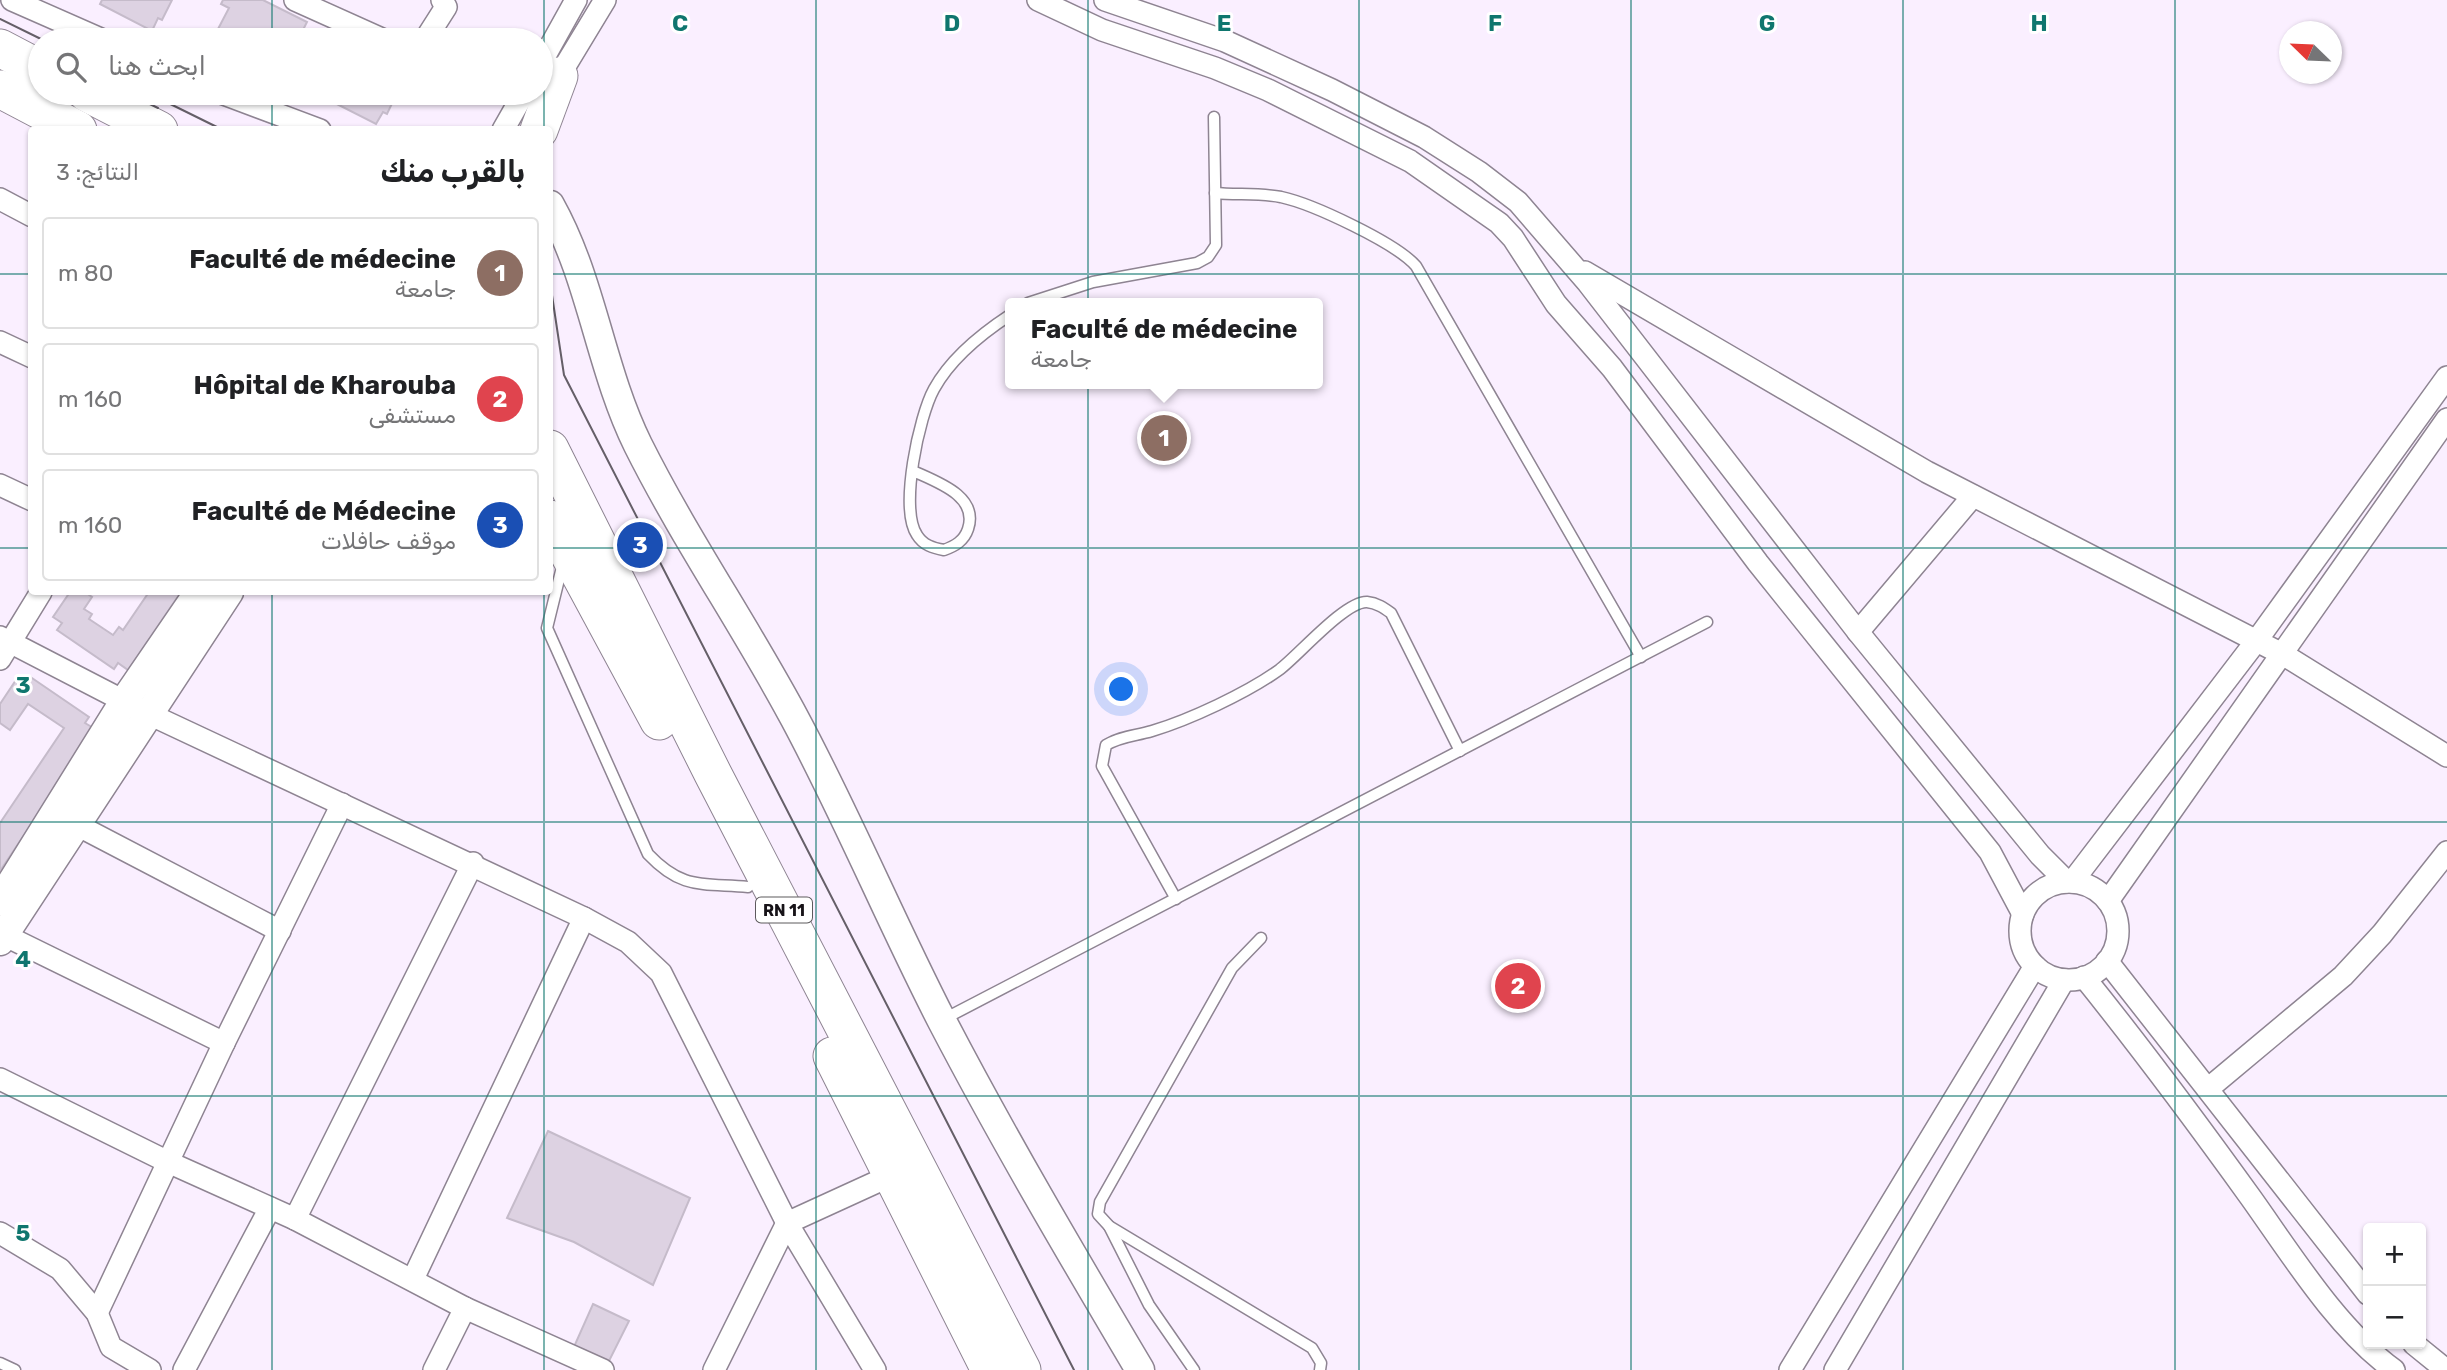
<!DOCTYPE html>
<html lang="ar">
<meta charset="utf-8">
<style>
:root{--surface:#fff;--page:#f6f6f6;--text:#202124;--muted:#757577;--line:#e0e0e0;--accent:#087ec7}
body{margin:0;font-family:Rubik,"Noto Naskh Arabic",sans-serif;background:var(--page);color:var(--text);direction:rtl}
.controls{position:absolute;right:21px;bottom:21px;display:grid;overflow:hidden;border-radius:7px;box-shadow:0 2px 5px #0004}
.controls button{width:63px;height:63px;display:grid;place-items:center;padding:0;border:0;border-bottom:2px solid var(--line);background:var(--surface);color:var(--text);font:35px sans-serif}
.compass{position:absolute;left:2279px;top:21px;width:63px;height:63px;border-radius:50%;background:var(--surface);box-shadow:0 2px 5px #0004;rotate:293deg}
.you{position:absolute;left:1122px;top:690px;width:24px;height:24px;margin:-18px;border:5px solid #fff;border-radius:50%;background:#1a73e8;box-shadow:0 0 0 10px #1a73e833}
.badge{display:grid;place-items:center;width:46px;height:46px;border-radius:50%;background:var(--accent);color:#fff;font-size:23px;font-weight:700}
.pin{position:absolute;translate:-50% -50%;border:4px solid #fff;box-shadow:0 2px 7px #0006}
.popup{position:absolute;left:1005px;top:298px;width:318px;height:91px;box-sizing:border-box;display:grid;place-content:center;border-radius:7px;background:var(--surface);filter:drop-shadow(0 2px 5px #0005);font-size:23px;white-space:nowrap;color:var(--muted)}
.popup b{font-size:26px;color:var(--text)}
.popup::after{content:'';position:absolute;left:50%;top:100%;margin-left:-14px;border:14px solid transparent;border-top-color:var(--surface)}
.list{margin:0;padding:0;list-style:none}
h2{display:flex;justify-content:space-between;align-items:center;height:91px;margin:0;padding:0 28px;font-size:30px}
h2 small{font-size:23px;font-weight:400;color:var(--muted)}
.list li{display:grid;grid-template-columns:46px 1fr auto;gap:21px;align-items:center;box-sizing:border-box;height:112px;margin:0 14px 14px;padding:0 14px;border:2px solid var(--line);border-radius:7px}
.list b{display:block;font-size:26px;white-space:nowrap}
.list p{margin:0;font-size:23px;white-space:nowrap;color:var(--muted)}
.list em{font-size:23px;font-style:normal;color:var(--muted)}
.icon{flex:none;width:38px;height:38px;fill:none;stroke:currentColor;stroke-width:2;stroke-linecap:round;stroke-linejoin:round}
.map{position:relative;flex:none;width:2447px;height:1370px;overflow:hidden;direction:ltr}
.search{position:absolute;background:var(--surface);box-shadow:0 2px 5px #0004;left:28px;top:28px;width:525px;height:77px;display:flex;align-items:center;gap:18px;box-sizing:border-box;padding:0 24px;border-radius:38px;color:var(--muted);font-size:26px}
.panel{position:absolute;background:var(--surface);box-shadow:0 2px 5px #0004;left:28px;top:126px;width:525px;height:469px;border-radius:7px;direction:rtl}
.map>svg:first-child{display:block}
.building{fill:#ddd2e2;stroke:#c5bbca;stroke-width:2}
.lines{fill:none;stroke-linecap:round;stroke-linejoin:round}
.service-casing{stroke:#8e8492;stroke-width:13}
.minor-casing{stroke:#8e8492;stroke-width:24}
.tertiary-casing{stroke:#8e8492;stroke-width:31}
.trunk-casing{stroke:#8e8492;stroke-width:39}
.service{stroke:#fff;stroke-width:10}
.minor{stroke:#fff;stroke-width:21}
.tertiary{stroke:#fff;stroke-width:28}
.trunk{stroke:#fff;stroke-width:37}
.tram{stroke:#655f68;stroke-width:2}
.grid{fill:none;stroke:#0f766e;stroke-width:2;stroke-opacity:0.55}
.labels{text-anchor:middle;stroke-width:6;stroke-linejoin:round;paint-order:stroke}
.shield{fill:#fff;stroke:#5d5a5d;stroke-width:2}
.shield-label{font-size:16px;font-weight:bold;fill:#171318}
.grid-label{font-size:23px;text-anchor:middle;font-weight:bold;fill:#0f766e;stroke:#fff;stroke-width:6;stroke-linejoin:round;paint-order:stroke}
</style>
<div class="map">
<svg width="2447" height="1370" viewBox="0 0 2447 1370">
<rect width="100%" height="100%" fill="#faefff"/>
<!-- building -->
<g class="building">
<path d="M 102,0 L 172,0 L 162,20 L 158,18 L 152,31 L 100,4 Z"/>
<path d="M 223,0 L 263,0 L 307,22 L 298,40 L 216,40 L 220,33 L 217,31 L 229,8 L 221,4 Z"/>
<path d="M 328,93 L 410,93 L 407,98 L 397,93 L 387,114 L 383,112 L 376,124 L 325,98 Z"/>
<path d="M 70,592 L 85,592 L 92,597 L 84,609 L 92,614 L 89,619 L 113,635 L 119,627 L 123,630 L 149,592 L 181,592 L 128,670 L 118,663 L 114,669 L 57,630 L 62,623 L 53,617 Z"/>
<path d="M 29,676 L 89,717 L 85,723 L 95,729 L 0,871 L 0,823 L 64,728 L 28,704 L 10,730 L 0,723 L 0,704 L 18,677 L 25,682 Z"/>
<path d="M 548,1131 L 690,1198 L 653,1285 L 574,1242 L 507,1218 Z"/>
<path d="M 593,1304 L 629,1321 L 606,1367 L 573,1349 Z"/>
</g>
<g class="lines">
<!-- service casing -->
<g class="service-casing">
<g id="service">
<path d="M 1215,193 C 1236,195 1260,193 1281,197 C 1313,204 1396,243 1416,266 L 1641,657"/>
<path d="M 1028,303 L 1093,282 L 1197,263 L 1208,257 L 1216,245 L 1214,117"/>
<path d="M 913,471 C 937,482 979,496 968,529 C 964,541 955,546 944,550 C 933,548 923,545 917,535 C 899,509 919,416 934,389 C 951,358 981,334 1010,315"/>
<path d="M 563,563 L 547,628 L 648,854 C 682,890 702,883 748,887"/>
<path d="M 1176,899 L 1102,766 L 1106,745 C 1121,736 1135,736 1152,731 C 1189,720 1247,693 1279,670 C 1298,656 1345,601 1367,602 C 1377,603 1384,608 1391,613 L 1460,751"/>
<path d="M 1261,938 L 1232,968 L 1100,1202 L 1098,1214 L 1109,1226 L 1312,1348 L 1321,1363 L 1320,1370"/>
<path d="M 942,1020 L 1707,622"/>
<path d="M 1109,1226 L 1149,1305 L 1194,1370"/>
<path d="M 0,1363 L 15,1370"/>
</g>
</g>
<!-- minor casing -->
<g class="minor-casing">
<g id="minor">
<path d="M 12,0 L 103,40"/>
<path d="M 295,0 L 384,40"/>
<path d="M 1038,0 L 1102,30 L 1215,68 L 1268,90 L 1410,161 L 1499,223 L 1513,238 L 1556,304 L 1612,368 L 1758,563 L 1990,852 L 2023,914"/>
<path d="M 1105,0 L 1225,41 L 1332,90 L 1424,137 L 1479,172 L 1518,202 L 1588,283 L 1858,632 L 2040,855 L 2067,882"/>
<path d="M 425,40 L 446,7 L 442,0"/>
<path d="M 541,63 L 576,0"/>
<path d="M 553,86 L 605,0"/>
<path d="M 221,93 L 320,130"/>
<path d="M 503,130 L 524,93"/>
<path d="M 0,199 L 32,216"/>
<path d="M 1585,272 L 1927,472 L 2284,655 L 2447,756"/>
<path d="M 0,342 L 32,357"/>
<path d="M 0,485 L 32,500"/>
<path d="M 1858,632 L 1973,496"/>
<path d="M 0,637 L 149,714 L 584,918 L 628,942 L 661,973 L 787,1223 L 875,1370"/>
<path d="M 0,659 L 41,592"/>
<path d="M 77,825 L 280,931"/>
<path d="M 2072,882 L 2257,640 L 2447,377"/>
<circle cx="2069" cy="931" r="49"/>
<path d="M 2108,901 L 2447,419"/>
<path d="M 4,935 L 224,1043"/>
<path d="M 2107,961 L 2368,1294"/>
<path d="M 2084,977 C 2142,1049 2197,1123 2251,1198 C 2291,1254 2337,1329 2394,1370"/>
<path d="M 0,1079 L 168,1162 L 295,1219 L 465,1308 L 603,1370"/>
<path d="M 2209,1088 L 2343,976 L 2382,934 L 2447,852"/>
<path d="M 295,1219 L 473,863"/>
<path d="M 0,1233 L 60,1269 L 97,1313 L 111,1347 L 150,1370"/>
<path d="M 413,1279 L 584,918"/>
<path d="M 97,1313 L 224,1043 L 342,804"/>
<path d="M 2414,1344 L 2446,1370"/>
<path d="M 184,1370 L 270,1208"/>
<path d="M 434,1370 L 465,1308"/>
<path d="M 714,1370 L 787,1223 L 892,1175"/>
<path d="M 1790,1370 L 2035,966"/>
<path d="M 1835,1370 L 2064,980"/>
</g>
</g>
<!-- tertiary casing -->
<g class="tertiary-casing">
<g id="tertiary">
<path d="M 550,205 C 592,280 600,368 638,445 C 685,539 746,627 795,719 C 848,818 891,922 942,1021 C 1004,1140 1072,1255 1140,1370"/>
<path d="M 0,901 L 125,700 L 199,592"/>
<path d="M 0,941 L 229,592"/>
</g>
</g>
<!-- trunk casing -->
<g class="trunk-casing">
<g id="trunk">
<path d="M 0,48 L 40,69"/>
<path d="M 0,89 L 78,130"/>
<path d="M 87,93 L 159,130"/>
<path d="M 539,130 L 559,76"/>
<path d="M 550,449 L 713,774 L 1022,1370"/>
<path d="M 550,519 L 659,721"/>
<path d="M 832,1056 L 990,1370"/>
</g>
</g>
<!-- service -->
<use href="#service" class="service"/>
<!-- minor -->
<use href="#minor" class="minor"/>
<!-- tertiary -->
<use href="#tertiary" class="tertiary"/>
<!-- trunk -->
<use href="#trunk" class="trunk"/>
<!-- tram -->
<g class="tram">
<path d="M 0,19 L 43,40"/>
<path d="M 127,93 L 158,108"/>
<path d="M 148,93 L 223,130"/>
<path d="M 550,282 L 564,375 L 1074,1370"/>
</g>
</g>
<!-- grid -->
<path class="grid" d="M 272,0 L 272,40M 544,0 L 544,130M 816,0 L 816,1370M 1088,0 L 1088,1370M 1359,0 L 1359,1370M 1631,0 L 1631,1370M 1903,0 L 1903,1370M 2175,0 L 2175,1370M 272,93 L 272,130M 0,274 L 32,274M 550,274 L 2447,274M 0,548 L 32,548M 550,548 L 2447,548M 272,592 L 272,1370M 544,592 L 544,1370M 0,822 L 2447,822M 0,1096 L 2447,1096"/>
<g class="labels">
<!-- shield labels -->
<rect class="shield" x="756" y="897.5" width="56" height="25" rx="5"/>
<g class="shield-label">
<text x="784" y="916">RN 11</text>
</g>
</g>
<g class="grid-label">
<text x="680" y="31">C</text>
<text x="952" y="31">D</text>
<text x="1224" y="31">E</text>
<text x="1495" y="31">F</text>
<text x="1767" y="31">G</text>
<text x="2039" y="31">H</text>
<text x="23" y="693">3</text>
<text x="23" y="967">4</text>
<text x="23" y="1241">5</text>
</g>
</svg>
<div class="controls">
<button>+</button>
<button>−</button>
</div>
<svg class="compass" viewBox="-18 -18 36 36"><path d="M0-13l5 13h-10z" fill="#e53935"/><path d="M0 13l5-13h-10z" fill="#757577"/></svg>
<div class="you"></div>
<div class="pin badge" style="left:1164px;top:438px;background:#8d6e63">1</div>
<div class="popup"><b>Faculté de médecine</b>جامعة</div>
<div class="pin badge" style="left:1518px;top:986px;background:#e0444e">2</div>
<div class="pin badge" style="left:640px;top:545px;background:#1a4fb4">3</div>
<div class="search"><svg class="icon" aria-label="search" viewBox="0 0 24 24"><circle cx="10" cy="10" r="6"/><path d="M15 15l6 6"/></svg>ابحث هنا</div>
<section class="panel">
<h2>بالقرب منك<small>النتائج: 3</small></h2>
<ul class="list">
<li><span class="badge" style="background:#8d6e63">1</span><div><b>Faculté de médecine</b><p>جامعة</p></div><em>80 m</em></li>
<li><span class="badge" style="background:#e0444e">2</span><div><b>Hôpital de Kharouba</b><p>مستشفى</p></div><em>160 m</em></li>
<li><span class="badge" style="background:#1a4fb4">3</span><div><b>Faculté de Médecine</b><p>موقف حافلات</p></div><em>160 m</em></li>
</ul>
</section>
</div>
